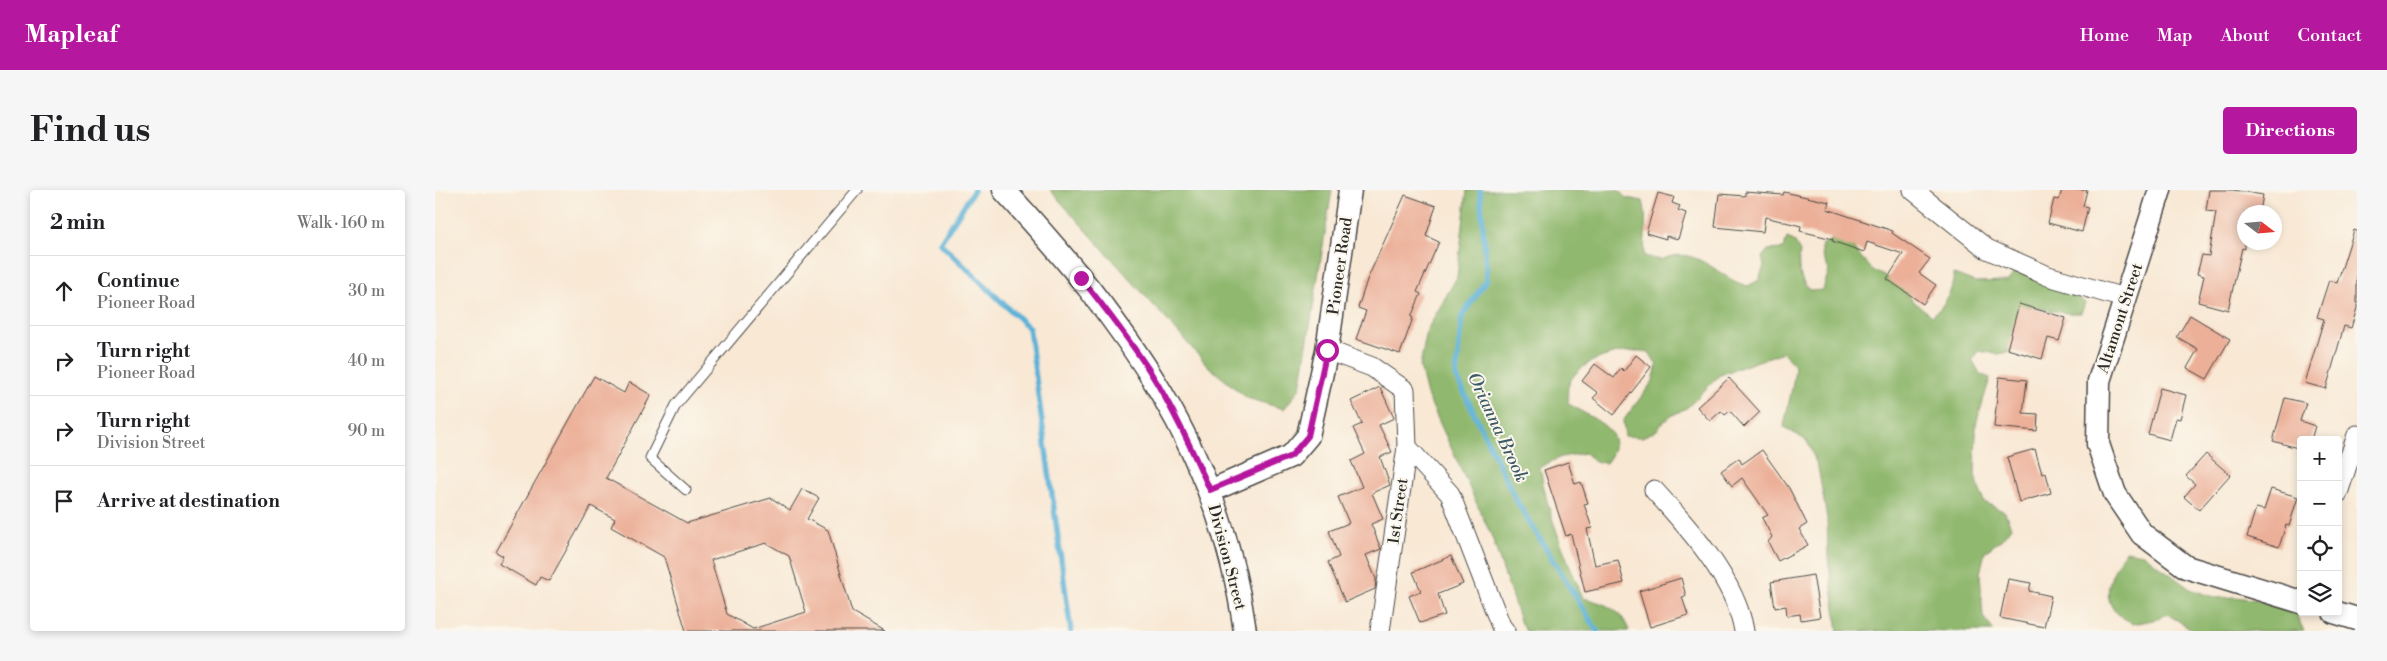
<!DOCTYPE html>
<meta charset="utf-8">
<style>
:root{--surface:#fff;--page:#f6f6f6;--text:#202124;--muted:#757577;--line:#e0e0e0;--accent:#b5179e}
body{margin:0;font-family:"Libre Bodoni",serif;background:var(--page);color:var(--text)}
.controls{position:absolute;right:15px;bottom:15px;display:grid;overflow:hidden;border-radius:5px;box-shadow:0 2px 8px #0003}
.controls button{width:45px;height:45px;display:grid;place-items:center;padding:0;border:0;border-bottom:1px solid var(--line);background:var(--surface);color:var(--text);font:25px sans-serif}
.compass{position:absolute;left:1802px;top:15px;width:45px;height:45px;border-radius:50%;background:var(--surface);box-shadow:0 2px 8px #0003;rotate:106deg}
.stop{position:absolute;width:15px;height:15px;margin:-11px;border:4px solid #b5179e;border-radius:50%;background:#fff}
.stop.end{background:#b5179e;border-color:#fff;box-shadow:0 1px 5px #0008}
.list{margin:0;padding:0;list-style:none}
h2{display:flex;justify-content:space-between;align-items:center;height:65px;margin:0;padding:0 20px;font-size:21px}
h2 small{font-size:16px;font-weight:400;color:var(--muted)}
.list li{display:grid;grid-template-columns:32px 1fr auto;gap:15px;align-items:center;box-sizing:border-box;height:70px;padding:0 20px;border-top:1px solid var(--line)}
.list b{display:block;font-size:19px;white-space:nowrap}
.list p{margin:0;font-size:16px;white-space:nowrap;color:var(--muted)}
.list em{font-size:16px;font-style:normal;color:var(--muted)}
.icon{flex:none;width:28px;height:28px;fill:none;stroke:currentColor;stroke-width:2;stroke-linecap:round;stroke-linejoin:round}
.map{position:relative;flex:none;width:1922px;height:441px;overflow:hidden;border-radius:5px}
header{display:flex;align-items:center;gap:30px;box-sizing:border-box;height:70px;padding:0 25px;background:var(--accent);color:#fff}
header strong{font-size:24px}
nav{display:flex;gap:28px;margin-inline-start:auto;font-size:18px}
.intro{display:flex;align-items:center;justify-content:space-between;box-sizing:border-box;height:120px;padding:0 30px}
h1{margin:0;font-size:35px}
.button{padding:12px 22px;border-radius:5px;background:var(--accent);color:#fff;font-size:18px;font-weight:700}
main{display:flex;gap:30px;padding:0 30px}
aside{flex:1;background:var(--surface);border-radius:5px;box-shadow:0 2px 8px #0003}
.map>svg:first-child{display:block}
.forest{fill:#90b86e;stroke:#5e724c}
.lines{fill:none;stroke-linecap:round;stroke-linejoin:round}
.stream{stroke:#5bb1d7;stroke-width:5.5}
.building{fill:#ecb099;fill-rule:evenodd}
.service-casing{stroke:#4a4744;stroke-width:11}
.minor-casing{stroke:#4a4744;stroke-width:21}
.tertiary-casing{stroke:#4a4744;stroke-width:25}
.service{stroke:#fff;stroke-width:9}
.minor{stroke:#fff;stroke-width:19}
.tertiary{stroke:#fff;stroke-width:22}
.route{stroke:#b5179e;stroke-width:6}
.labels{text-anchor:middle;stroke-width:4;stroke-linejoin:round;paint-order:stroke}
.street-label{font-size:16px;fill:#2b2b2b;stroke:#fbf7ec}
.water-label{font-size:18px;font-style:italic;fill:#3c5a67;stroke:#fbf7ec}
</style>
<header>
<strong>Mapleaf</strong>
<nav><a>Home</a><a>Map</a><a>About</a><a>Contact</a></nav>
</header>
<div class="intro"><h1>Find us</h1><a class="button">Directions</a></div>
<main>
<aside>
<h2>2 min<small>Walk · 160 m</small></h2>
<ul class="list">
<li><svg class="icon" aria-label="ahead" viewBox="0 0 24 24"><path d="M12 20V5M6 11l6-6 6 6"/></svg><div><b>Continue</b><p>Pioneer Road</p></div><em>30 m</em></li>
<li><svg class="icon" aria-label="right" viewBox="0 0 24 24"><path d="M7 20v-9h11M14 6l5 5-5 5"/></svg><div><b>Turn right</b><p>Pioneer Road</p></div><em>40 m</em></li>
<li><svg class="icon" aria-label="right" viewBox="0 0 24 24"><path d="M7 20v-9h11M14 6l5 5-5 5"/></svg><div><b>Turn right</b><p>Division Street</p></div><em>90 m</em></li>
<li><svg class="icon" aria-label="arrive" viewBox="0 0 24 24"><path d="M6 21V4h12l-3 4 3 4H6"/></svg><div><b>Arrive at destination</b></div></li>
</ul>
</aside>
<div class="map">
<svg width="1922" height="441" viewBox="0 0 1922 441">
<rect width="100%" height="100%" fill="#fbf7ec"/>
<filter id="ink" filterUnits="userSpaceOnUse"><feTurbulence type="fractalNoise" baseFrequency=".02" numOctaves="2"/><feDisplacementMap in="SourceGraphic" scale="10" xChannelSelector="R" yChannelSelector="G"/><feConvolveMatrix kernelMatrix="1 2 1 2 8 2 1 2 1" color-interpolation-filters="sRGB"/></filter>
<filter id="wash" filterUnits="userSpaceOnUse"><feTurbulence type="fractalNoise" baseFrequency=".0096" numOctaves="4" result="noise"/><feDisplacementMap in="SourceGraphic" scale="20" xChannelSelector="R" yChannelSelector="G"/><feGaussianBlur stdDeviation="1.12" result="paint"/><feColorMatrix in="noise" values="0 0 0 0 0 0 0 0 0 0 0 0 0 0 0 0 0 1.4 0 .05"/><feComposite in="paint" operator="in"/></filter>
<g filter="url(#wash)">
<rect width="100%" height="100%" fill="#f8e8d4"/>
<!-- forest -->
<g class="forest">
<path d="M 615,0 L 897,0 L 865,198 L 849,219 L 812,208 L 774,177 Z"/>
<path d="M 1032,0 L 1183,0 L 1191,8 L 1208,11 C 1213,29 1209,48 1209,66 L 1226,70 C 1262,52 1284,90 1313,96 L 1324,90 L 1329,76 L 1327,67 L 1333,60 L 1348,59 L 1352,48 L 1359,51 L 1365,62 C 1362,77 1364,89 1375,101 L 1388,100 L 1394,80 L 1387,65 L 1387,55 L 1402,47 C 1407,51 1414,55 1419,59 C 1434,75 1437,85 1461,89 L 1477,110 L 1497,126 C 1511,115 1517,102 1519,84 L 1540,92 L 1573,91 L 1579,83 L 1590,80 L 1636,102 L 1650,113 L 1646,123 C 1628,125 1609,118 1590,116 L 1575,161 L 1564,164 L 1543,161 L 1537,169 L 1545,184 L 1555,188 L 1541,234 L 1540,286 L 1549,312 L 1570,322 L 1576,337 L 1567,349 L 1550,362 L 1545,383 L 1548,427 L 1559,441 L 1403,441 L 1393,367 L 1392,328 L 1383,277 L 1372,251 L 1349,237 C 1352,216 1359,197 1360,176 L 1348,162 L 1285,185 L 1253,217 L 1238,225 L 1227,233 L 1222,240 L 1207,247 L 1190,246 L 1188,231 L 1218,191 L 1222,175 L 1214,162 C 1191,157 1140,169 1133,197 C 1132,201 1133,208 1133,213 C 1154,229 1198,239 1171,273 L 1160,272 L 1150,263 L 1126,267 L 1105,277 C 1112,324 1130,364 1148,408 C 1169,413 1187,419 1194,441 L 1091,441 L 1086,434 L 1057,347 L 992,205 L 985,177 L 992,140 L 1022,87 Z"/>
<path d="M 1690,361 L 1708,364 L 1755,399 L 1781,408 L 1801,407 L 1843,413 L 1860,422 L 1869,441 L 1760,441 L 1732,424 L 1718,430 L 1698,434 C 1692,430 1683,425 1679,420 C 1665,401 1680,378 1690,361 Z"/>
</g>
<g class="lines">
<!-- stream -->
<g class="stream">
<path d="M 539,0 L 505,53 L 594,138 L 636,441"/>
<path d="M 1045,0 L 1052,89 L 1027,126 L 1021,186 L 1081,310 L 1162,441"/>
</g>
</g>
<g id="blocks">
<!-- building -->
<g class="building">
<path d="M 1627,0 L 1652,0 L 1648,16 L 1653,17 L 1647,42 L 1613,33 L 1619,9 L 1624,10 Z"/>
<path d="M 1774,0 L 1798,0 L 1828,5 L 1825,22 L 1810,22 L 1810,59 L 1807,58 L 1793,120 L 1763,112 L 1769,86 L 1762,84 L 1767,65 L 1774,66 L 1781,22 L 1771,21 Z"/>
<path d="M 1310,2 L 1348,5 L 1349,2 L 1394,12 L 1392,19 L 1458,41 L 1457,43 L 1495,69 L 1484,83 L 1501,95 L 1488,114 L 1452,89 L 1468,64 L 1432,52 L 1429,62 L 1397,51 L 1398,49 L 1365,41 L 1366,36 L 1330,27 L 1328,42 L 1280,37 L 1284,4 L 1310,6 Z"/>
<path d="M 1223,3 L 1239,7 L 1237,13 L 1245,16 L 1243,20 L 1251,23 L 1243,49 L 1231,46 L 1231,49 L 1211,43 Z"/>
<path d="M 970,5 L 1001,16 L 991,46 L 1004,52 L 982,102 L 986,104 L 976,127 L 978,128 L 965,164 L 921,149 L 931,121 L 923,118 L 932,90 Z"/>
<path d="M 1919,40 L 1922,41 L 1922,118 L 1916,138 L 1909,136 L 1891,199 L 1870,193 L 1889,129 L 1882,127 L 1894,90 L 1902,93 Z"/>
<path d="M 1584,114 L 1631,128 L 1624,151 L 1613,148 L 1607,169 L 1572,159 Z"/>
<path d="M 1755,125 L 1795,149 L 1772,189 L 1752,178 L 1763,159 L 1742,147 Z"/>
<path d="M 1201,165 L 1216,177 L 1179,225 L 1158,208 L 1163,203 L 1147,191 L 1160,174 L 1179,188 L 1186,178 L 1189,181 Z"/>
<path d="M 159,186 L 189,203 L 194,192 L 216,205 L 171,288 L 252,333 L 336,308 L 355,320 L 367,299 L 384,308 L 372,329 L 393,340 L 417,422 L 450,441 L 251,441 L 229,367 L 176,337 L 180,329 L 156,316 L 114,391 L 105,387 L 101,395 L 64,374 L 68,366 L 61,362 ZM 331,353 L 354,366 L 371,422 L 318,439 L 292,424 L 276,370 Z"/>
<path d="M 1564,187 L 1592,190 L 1588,223 L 1603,224 L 1602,241 L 1559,237 Z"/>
<path d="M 1294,188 L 1325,222 L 1309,237 L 1295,221 L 1290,225 L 1286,221 L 1275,231 L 1262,217 Z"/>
<path d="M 945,197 L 959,228 L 944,235 L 957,262 L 945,267 L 955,295 L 937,303 L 948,329 L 936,334 L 946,359 L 931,365 L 941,389 L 940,399 L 910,412 L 893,372 L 904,367 L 894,341 L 914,333 L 903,307 L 927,297 L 916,271 L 930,264 L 918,238 L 927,234 L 916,211 Z"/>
<path d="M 1725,198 L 1751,205 L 1745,229 L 1741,228 L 1735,250 L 1713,244 Z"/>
<path d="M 1850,208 L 1871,213 L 1865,231 L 1880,236 L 1876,250 L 1866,250 L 1866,259 L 1838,251 Z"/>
<path d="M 1600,259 L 1607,284 L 1611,283 L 1616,303 L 1584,312 L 1572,267 Z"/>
<path d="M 1327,260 L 1354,298 L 1372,334 L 1364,339 L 1373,355 L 1343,371 L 1333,352 L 1337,347 L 1327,328 L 1333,325 L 1307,288 L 1297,296 L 1286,281 L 1304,268 L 1307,274 Z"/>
<path d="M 1771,264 L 1795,285 L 1764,320 L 1749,307 L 1760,294 L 1751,286 Z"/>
<path d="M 1133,272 L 1140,294 L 1146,292 L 1153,313 L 1149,314 L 1157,338 L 1152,339 L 1160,375 L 1183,370 L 1189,393 L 1150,402 L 1136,344 L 1131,346 L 1109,280 Z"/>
<path d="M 1836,299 L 1863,307 L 1854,336 L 1851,335 L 1844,357 L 1812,347 L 1821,318 L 1829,320 Z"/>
<path d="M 1016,366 L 1028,394 L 1003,404 L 1010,425 L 985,433 L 974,406 L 986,401 L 978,382 Z"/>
<path d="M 1378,385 L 1385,427 L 1366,430 L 1365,424 L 1352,426 L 1351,416 L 1340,418 L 1336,392 Z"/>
<path d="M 1246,388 L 1251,406 L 1247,407 L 1253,425 L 1215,437 L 1204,401 Z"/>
<path d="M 1573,389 L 1596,393 L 1594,401 L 1616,406 L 1609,437 L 1565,428 Z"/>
</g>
</g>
</g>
<g filter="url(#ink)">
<use href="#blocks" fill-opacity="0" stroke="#4a4744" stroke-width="1"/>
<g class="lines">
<!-- service casing -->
<g class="service-casing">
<path id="service" d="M 251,300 L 215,268 L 241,215 L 422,0"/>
</g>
<!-- minor casing -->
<g class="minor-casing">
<g id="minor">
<path d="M 1478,0 L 1552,59 L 1613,86 L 1689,108"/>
<path d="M 892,160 L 937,177 L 970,200 L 972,257 L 945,441"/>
<path d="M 972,257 L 1015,304 L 1066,436 L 1070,441"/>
<path d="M 1219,300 C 1253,337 1301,390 1309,441"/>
<path d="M 1903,303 L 1922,245"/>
</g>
</g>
<!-- tertiary casing -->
<g class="tertiary-casing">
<g id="tertiary">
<path d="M 569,0 C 690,132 785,258 810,441"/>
<path d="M 1725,0 L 1664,191 L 1663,254 L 1680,304 L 1707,344 L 1751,377 L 1866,412"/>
<path d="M 775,301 L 856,266 L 873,246 L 892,160 L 915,0"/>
<path d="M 1899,422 L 1922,429"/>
</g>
</g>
<!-- service -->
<use href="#service" class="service"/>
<!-- minor -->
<use href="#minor" class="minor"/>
<!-- tertiary -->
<use href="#tertiary" class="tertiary"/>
</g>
</g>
<g class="lines" filter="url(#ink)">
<!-- route -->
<path class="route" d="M 646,88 C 670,118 693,148 714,180 C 738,218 757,260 775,300 L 856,266 L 873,246 L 892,160"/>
</g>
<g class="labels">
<!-- street labels -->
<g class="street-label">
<text transform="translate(904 76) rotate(-82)" y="6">Pioneer Road</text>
<text transform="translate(1684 128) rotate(-72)" y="6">Altamont Street</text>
<text transform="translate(962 321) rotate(-82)" y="6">1st Street</text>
<text transform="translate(793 367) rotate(75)" y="6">Division Street</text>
</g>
<!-- water labels -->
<g class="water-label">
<text transform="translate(1063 237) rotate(65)" y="6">Orianna Brook</text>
</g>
</g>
</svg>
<div class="controls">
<button>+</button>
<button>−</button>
<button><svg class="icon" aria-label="locate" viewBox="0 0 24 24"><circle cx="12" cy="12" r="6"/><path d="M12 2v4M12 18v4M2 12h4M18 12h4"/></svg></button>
<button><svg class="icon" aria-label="layers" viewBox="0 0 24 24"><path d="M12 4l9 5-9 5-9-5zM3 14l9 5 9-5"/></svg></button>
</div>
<svg class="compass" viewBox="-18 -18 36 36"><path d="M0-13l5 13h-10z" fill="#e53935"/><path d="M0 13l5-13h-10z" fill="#757577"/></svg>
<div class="stop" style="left:892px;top:160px"></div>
<div class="stop end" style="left:646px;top:88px"></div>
</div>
</main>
